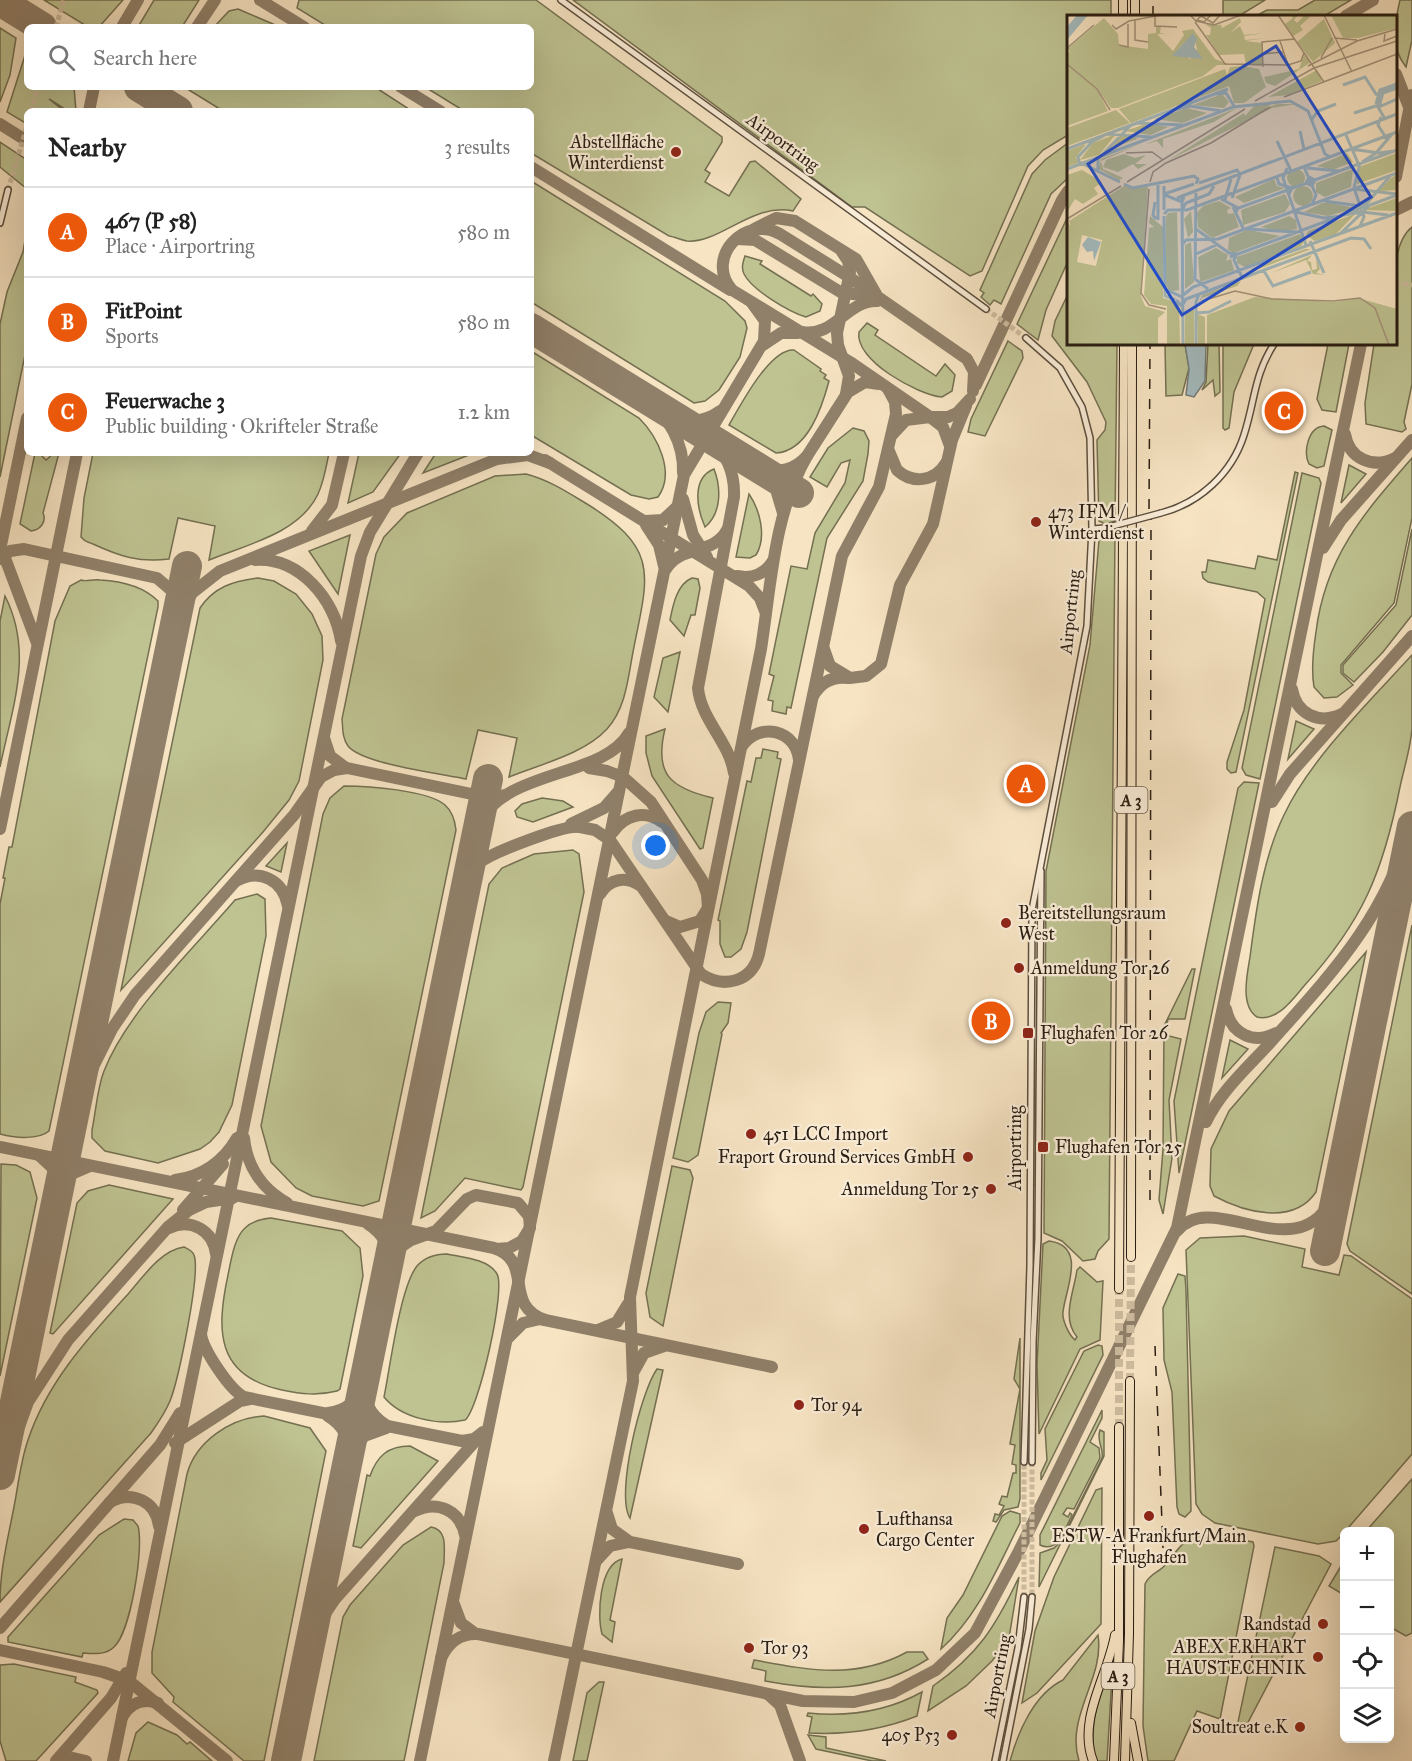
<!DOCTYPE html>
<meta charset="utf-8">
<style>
:root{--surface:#fff;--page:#f2f2f2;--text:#222;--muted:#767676;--line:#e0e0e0;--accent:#ea580c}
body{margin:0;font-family:"IM FELL Great Primer",serif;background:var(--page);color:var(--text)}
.controls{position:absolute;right:18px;bottom:18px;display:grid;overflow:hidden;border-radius:9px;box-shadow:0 6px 24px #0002}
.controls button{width:54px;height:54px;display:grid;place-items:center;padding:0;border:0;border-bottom:2px solid var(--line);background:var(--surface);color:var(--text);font:30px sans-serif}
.you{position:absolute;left:656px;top:846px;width:21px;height:21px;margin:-15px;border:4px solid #fff;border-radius:50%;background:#1a73e8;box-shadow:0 0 0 9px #1a73e833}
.badge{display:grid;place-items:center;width:39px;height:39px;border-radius:50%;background:var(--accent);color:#fff;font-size:20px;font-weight:700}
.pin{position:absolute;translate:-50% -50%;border:3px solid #fff;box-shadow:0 2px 6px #0006}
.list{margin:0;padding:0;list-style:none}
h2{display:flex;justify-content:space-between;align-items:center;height:78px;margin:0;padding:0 24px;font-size:26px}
h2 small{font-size:20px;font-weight:400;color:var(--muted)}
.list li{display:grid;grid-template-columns:39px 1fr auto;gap:18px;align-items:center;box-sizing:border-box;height:90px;padding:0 24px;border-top:2px solid var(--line)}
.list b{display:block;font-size:22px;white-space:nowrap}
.list p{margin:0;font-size:20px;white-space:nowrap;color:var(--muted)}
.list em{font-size:20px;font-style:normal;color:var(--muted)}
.icon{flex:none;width:33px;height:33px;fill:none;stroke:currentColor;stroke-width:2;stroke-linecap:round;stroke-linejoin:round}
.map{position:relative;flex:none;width:1412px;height:1761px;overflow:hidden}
.search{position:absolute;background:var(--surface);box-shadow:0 6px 24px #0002;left:24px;top:24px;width:510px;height:66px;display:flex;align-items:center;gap:15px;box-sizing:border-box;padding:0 21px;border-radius:9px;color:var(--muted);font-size:22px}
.panel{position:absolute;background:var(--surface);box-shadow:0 6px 24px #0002;left:24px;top:108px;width:510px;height:348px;border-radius:9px}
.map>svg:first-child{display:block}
.green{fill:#bfc392;stroke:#747052;stroke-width:1.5}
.water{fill:#a3bbbf;stroke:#727b79;stroke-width:1.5}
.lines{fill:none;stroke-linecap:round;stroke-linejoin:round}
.taxiway{stroke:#90806a;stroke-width:12}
.runway{stroke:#90806a;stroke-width:30}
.tertiary-tunnel{stroke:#cebc9f;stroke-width:5;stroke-dasharray:5 2.5;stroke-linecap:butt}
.motorway-tunnel{stroke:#cebc9f;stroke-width:8;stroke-dasharray:8 4;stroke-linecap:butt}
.tertiary-casing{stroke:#5c4e3e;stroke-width:8}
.motorway-casing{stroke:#281c11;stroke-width:10}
.tertiary{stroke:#faedd8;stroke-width:5}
.motorway{stroke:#f7e4c3;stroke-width:8}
.rail{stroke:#281c11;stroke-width:1.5;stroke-dasharray:10 10;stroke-linecap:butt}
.tertiary-bridge-casing{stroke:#5c4e3e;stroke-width:8;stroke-linecap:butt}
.tertiary-bridge{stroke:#faedd8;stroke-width:5}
.poi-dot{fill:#8f2418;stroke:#faedd8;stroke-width:2}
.labels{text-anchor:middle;stroke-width:4.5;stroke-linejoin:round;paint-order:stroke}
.shield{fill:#faedd8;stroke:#675b4d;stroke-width:1.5}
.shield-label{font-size:16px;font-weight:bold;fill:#281c11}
.poi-label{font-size:18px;fill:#281c11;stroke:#faedd8;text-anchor:start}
.street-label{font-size:18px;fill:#281c11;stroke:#faedd8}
.inset-river{fill:none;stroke:#a3bbbf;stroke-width:3}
.inset-road{fill:none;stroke:#a4947c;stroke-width:1.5}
.view{fill:#1d4ed8;fill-opacity:0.15;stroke:#1d4ed8;stroke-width:3}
.inset-edge{fill:none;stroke:#281c11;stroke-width:3}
</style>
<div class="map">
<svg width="1412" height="1761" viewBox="0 0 1412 1761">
<rect width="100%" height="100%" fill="#f7e4c3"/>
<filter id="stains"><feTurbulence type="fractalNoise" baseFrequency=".00333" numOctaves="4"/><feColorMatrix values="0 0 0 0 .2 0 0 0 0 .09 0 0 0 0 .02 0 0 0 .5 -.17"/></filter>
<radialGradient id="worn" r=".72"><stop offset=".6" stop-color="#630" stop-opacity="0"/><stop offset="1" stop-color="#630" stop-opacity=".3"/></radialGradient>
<!-- green -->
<g class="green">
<path d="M 44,0 L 123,0 L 99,27 L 88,27 Z"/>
<path d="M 154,0 L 199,0 L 182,27 L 138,27 Z"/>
<path d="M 299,0 L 536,0 L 722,137 L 722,142 L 705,170 L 710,173 L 705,182 L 729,196 L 750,162 L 755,161 L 801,199 L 793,211 C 753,202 719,244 687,241 C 681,240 675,237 669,236 L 531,153 L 531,111 L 464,111 L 425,87 L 531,87 L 531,27 L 328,27 L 297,8 Z"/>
<path d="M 573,0 L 1111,0 L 1111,16 L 1068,16 L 1068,135 L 1043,150 L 1028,166 L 982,271 L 970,276 L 865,207 L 852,207 Z"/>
<path d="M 1223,0 L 1265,0 L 1239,16 L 1223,16 Z"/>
<path d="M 1315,0 L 1351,0 L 1324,16 L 1256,16 L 1267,10 L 1298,10 Z"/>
<path d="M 1400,0 L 1412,0 L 1412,40 L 1406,67 C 1390,47 1394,25 1400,0 Z"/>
<path d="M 238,9 L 280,27 L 214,27 L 229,11 Z"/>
<path d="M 0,28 L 16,38 L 10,75 L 0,102 Z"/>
<path d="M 27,49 L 27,87 L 74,87 L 76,111 L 68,111 L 49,99 L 64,111 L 27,111 L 27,124 L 7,112 Z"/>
<path d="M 184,87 L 375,87 L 412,111 L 223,111 Z"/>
<path d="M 0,142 L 27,160 L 27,189 L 0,167 Z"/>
<path d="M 1068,143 L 1068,178 L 1051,194 L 1001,304 L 994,300 L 990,305 L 981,297 L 984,293 L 980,290 L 1032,174 L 1045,160 Z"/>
<path d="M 531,181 L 725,301 L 745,321 L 747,328 L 740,357 L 719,390 L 705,401 L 694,403 L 531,302 Z"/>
<path d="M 1068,216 L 1068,261 L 1046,310 L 1038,340 L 1017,324 Z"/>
<path d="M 1412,227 L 1412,384 L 1404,422 L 1406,429 L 1402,432 L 1366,424 L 1365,403 L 1374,344 L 1396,344 C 1396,313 1386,247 1412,227 Z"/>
<path d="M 27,228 L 27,345 L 0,477 L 0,324 L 7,292 L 23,252 Z"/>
<path d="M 745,256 L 762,261 L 760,264 L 811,296 L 813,294 L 822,304 L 820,311 L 806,317 C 789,312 752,290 744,274 C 741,268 743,262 745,256 Z"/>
<path d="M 1068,294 L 1068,344 L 1117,344 L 1115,521 L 1105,524 L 1099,521 L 1097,440 L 1105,430 L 1106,422 L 1087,382 L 1052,336 L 1055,321 Z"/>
<path d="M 867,323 L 878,330 L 875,335 L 936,376 L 945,364 L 955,375 L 952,391 L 942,397 C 918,395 854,360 859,332 Z"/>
<path d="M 1008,341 L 1022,351 L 1023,358 L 985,436 L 968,432 L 971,419 Z"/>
<path d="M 1165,344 L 1185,344 L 1189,368 L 1182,395 L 1166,396 Z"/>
<path d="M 1208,344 L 1219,344 L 1220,392 L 1215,396 L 1213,380 L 1202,390 L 1206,382 Z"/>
<path d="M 1223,344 L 1254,344 L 1234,392 L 1229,428 L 1225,430 L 1223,428 Z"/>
<path d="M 1328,344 L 1349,344 L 1336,412 L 1322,410 L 1317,399 Z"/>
<path d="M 794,350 L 821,369 L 820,371 L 826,375 L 824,378 L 829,381 C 822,407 808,451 776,453 L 729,425 C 740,406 770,348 794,350 Z"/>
<path d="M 531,351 L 639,418 C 657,436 676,472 658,497 L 649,499 L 631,495 L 531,435 Z"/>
<path d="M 1324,426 L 1332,430 L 1324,466 L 1317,468 L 1309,464 C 1303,452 1308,427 1324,426 Z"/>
<path d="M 853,428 L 864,431 L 869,441 L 868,454 L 863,481 L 827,538 L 791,708 L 787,707 L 786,714 L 772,711 L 773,701 L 768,700 L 774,676 L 769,674 L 791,566 L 807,569 L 815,533 L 845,483 L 850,460 L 841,463 L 827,487 L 810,477 L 828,448 Z"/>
<path d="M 35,453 L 39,453 L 46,460 L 54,453 L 59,453 L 43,513 C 47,522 40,530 31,531 L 20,524 Z"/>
<path d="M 93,453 L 329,453 C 326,467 324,481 318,494 C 300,533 246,545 209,560 L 215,526 L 178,518 L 169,559 C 139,563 119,556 93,544 C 87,541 86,543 81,537 L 84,498 Z"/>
<path d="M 359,453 L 401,453 L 373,492 L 348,503 Z"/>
<path d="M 436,453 L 474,453 L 423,473 Z"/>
<path d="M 1412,458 L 1412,518 L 1394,603 L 1341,665 L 1341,673 L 1353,685 L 1337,697 L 1324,698 L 1314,687 C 1311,669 1313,651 1316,632 C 1325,557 1364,513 1412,458 Z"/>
<path d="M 1349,465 L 1366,474 L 1341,503 Z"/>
<path d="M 714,469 C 721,487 722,513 705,527 C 697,509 691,478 714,469 Z"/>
<path d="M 1295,472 L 1298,473 L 1236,772 L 1231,773 L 1227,769 L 1227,762 L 1244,710 L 1265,599 L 1257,592 L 1208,582 L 1203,578 L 1202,572 L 1206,572 L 1208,560 L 1255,569 L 1258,556 L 1277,560 Z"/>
<path d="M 1302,473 L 1319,478 L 1321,483 L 1260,779 L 1246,775 L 1242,768 Z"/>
<path d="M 526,474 C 549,480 567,492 587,504 C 661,550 648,575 633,652 C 628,678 626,708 607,729 C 584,754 541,764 509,777 L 517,738 L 478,730 L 466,779 C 442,774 362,764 348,746 C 342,738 343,728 342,719 L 376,554 L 384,537 L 407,513 L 495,476 Z"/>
<path d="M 749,494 C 760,510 767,537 756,555 L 750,558 L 736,557 Z"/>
<path d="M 1115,529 L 1109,1239 L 1098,1251 L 1095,1259 L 1083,1261 L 1062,1241 L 1044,1233 L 1046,871 L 1090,645 L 1099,540 L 1104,532 Z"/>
<path d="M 1412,529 L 1412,615 L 1383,652 L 1354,682 L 1343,673 L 1343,665 L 1396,605 Z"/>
<path d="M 350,535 L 338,594 L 309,551 Z"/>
<path d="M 258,578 L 274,581 L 296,594 L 312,614 L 322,636 L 323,660 L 299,781 L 289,800 L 263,832 L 121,990 L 200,608 C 214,587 233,581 258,578 Z"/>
<path d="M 692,578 L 698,579 L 700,588 L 695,615 L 691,615 L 684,636 L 670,620 C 673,605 677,584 692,578 Z"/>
<path d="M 81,580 C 86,582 93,579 100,580 C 119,581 143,586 158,601 L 158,607 L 49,1131 C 39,1140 14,1138 0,1134 L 0,904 L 5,878 L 3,878 L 9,847 L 12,847 L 55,621 L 70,586 Z"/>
<path d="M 5,596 C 34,653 12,708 0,767 L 0,621 Z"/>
<path d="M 680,652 L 668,712 L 654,697 L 663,658 Z"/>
<path d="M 1412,655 C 1412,679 1412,704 1412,728 C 1411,747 1404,768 1400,787 C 1383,872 1363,921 1304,986 C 1293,999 1277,1022 1257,1017 C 1240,1006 1247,975 1250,957 C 1256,910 1263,858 1284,815 C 1310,759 1370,701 1412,655 Z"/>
<path d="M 1296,721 L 1314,729 L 1288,759 Z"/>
<path d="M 665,729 C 654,774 670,788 713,798 L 703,848 L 700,849 L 652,776 L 646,753 L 646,736 Z"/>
<path d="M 763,749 L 778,752 L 777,758 L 781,759 L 747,932 L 741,949 L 731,957 L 725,957 L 720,944 L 720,921 L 718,920 L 747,781 L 751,782 L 756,758 L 761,758 Z"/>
<path d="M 1244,782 L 1259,783 L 1179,1173 L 1174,1101 L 1238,788 Z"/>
<path d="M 344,786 C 367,786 428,790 445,805 C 453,812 455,821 456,830 L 379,1201 L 363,1206 L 312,1196 L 296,1188 L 271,1162 L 261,1126 L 323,814 L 330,798 Z"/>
<path d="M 542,798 L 563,801 L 573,807 L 533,822 L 517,817 L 515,811 L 522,804 Z"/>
<path d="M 287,843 L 281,872 L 266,866 Z"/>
<path d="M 573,850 L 579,854 L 584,892 L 523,1187 L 521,1190 L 465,1178 L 435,1211 L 421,1218 L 489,884 L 502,868 L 534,854 Z"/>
<path d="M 257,894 L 265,899 L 266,936 L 232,1105 L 219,1132 L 210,1142 L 200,1149 L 158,1163 L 105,1151 L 92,1138 L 92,1130 C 96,1111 97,1089 104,1071 C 127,1012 194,948 235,900 Z"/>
<path d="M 1412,925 L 1412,1294 L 1350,1251 L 1347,1244 Z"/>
<path d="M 1366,952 L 1316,1192 C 1293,1226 1244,1212 1214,1196 L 1210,1186 L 1211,1149 L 1229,1111 Z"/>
<path d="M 1192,969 L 1195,969 L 1185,1019 L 1168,1019 L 1165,1035 L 1181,1039 L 1169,1100 L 1172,1158 L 1163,1214 L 1159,1200 L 1163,1149 L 1164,1026 Z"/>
<path d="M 718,1002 L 731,1003 L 728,1023 L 721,1033 L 722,1034 L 698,1155 L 688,1162 L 673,1158 L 699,1033 L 706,1012 Z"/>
<path d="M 1034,1010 L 1036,1185 L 1033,1186 Z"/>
<path d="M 1230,1040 L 1248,1049 L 1222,1078 Z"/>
<path d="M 1,1164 L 16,1165 L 30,1172 L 37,1198 L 0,1376 Z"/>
<path d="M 672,1166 L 690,1170 L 693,1178 L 663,1326 L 650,1317 L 646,1293 Z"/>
<path d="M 109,1185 L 173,1199 L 53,1334 L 50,1333 L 77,1203 L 88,1191 Z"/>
<path d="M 271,1218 L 342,1231 L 360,1248 L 363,1276 L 340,1389 L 337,1391 C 317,1396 301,1394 282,1390 C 216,1376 216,1331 228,1275 C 231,1261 234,1238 245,1228 C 252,1221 261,1219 271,1218 Z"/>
<path d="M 1244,1236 L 1305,1249 L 1302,1267 L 1339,1275 L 1344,1255 L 1351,1256 L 1412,1299 L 1412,1454 L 1342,1535 L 1336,1541 L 1318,1544 L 1215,1523 L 1202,1514 L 1196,1504 L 1186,1250 L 1200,1238 Z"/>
<path d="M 1049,1241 C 1088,1246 1065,1290 1063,1312 C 1062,1319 1068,1334 1075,1340 L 1077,1337 C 1061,1318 1074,1292 1077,1270 L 1080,1267 L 1097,1282 L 1103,1281 L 1100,1340 L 1080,1349 L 1039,1434 L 1037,1365 L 1043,1244 Z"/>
<path d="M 184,1247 C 188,1249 193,1251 194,1255 C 201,1273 178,1381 170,1401 C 165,1413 158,1423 151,1433 L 0,1602 C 0,1571 7,1542 13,1512 C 18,1488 20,1463 28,1440 C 47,1382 89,1337 129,1293 C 143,1277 161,1250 184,1247 Z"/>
<path d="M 447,1254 C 461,1257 489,1259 497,1274 C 506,1289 479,1409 465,1420 C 438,1426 401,1418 384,1397 C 390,1368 400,1287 417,1266 C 425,1257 435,1254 447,1254 Z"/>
<path d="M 1178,1274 L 1185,1276 L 1186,1290 L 1191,1511 L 1185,1517 L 1179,1514 L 1177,1507 L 1172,1392 L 1164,1360 L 1163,1308 Z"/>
<path d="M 1020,1338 L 1020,1499 L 1018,1507 L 1004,1510 L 996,1522 L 993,1521 L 995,1514 L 999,1515 L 1004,1506 L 999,1504 L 1002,1496 L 1007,1497 L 1013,1473 L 1016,1473 L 1016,1465 L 1012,1464 L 1015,1445 L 1010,1444 L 1020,1389 L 1014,1379 Z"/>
<path d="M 1098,1345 L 1102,1346 L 1103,1355 L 1041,1480 L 1041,1473 L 1047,1460 L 1045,1429 L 1084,1351 Z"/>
<path d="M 657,1369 L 663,1370 L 630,1518 C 615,1495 641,1391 657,1369 Z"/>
<path d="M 1102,1410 L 1102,1418 L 1090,1442 L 1099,1448 L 1100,1458 L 1074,1509 L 1067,1508 L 1063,1514 L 1068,1517 L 1070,1513 L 1072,1515 C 1065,1528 1059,1554 1040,1545 L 1040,1535 Z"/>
<path d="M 264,1416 L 310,1428 L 326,1451 L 264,1761 L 244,1761 L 173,1702 L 174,1697 L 152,1673 L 152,1652 L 187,1474 C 196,1441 231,1418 264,1416 Z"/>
<path d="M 1100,1430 L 1104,1432 L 1104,1456 L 1039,1587 L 1040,1553 L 1054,1548 L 1060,1542 L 1102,1458 C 1104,1447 1096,1442 1100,1430 Z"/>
<path d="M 410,1446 L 438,1461 L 361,1548 L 353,1546 L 367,1475 L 370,1476 C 377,1456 388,1446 410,1446 Z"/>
<path d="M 1412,1479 L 1412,1633 L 1406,1636 L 1390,1627 L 1390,1532 L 1366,1531 Z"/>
<path d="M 1102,1488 L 1101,1624 L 1037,1693 L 1022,1703 L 1035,1631 L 1054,1577 L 1096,1490 Z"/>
<path d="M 1010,1511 L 1020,1514 L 1020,1523 C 997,1568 979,1615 941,1649 L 947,1618 L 963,1595 L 1002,1516 Z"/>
<path d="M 124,1519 L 133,1520 L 138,1526 C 144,1548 131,1631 114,1647 C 106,1655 94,1654 83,1653 L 82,1657 L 8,1642 L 8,1637 L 99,1535 Z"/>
<path d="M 431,1527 C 448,1530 444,1548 444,1563 L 404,1761 L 314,1761 L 343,1617 L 350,1605 L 403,1545 Z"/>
<path d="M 1206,1533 L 1253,1542 L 1254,1546 L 1220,1719 L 1197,1711 L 1174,1761 L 1148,1761 L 1143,1726 L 1145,1584 C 1150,1573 1159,1573 1166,1564 C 1176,1552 1187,1533 1206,1533 Z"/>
<path d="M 1275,1547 L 1319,1556 L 1331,1564 L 1244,1730 L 1238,1727 L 1238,1722 Z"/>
<path d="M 622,1559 L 610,1620 L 615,1622 L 612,1642 L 602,1634 C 597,1616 599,1565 622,1559 Z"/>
<path d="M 1344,1561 L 1344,1595 L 1329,1586 Z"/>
<path d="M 1019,1577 L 1009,1638 L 992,1661 L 966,1686 L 928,1711 L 933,1686 C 978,1655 996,1626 1019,1577 Z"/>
<path d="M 1098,1635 C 1105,1678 1065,1716 1079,1761 L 1010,1761 C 1018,1732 1034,1694 1063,1680 Z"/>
<path d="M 907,1652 L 923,1652 L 928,1659 C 876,1692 824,1692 765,1681 L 766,1671 L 752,1668 L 754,1660 C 808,1670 856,1680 907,1652 Z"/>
<path d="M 1113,1659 L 1107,1761 L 1095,1761 C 1088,1719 1100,1698 1113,1659 Z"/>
<path d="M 14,1664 L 76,1677 L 75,1682 L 97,1690 L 98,1693 L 36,1761 L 6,1761 L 0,1741 L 0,1665 Z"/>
<path d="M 599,1682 L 604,1682 L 587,1761 L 573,1761 L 587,1693 Z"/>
<path d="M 922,1692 L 917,1716 C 882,1730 847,1735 809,1733 L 812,1717 L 807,1716 L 808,1713 C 848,1717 886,1712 922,1692 Z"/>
<path d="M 148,1722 L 177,1735 L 187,1744 L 190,1742 L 212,1761 L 128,1761 L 136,1733 Z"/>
<path d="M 808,1735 L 826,1737 L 826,1748 L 886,1761 L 872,1761 L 816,1749 Z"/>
</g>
<!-- water -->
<path class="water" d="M 1185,344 L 1206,344 L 1205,381 L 1194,397 L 1186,395 L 1189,369 Z"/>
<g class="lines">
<!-- taxiway -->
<g class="taxiway">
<path d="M 260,0 L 304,27"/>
<path d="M 1346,16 L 1373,0"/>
<path d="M 122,27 L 138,0"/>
<path d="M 197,27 L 215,0"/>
<path d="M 1396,74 L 1409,107"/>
<path d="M 137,87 L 147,97 L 151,111"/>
<path d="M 401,87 L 440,111"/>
<path d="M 89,111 L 94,87"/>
<path d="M 0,124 L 27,141"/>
<path d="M 531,167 L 730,290"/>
<path d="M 1396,177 L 1412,95"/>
<path d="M 1396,210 L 1412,202"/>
<path d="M 754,229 L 776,218 L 795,221 L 856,259 L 876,294"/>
<path d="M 737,239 L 755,240 L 842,293 L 875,296"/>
<path d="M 842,252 L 848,261 L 850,272 L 837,333 L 838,345 L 849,376 L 846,394"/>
<path d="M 802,332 C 834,338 847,300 877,301"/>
<path d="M 763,345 L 781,333 L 798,333"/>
<path d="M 976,385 L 1062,200 L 1068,191"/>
<path d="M 643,397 C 668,416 684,442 683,473"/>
<path d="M 970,399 L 957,413 L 948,417 L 930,417 L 850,362 L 732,290 C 704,258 745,214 780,234 L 849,277 L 967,359 L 974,372 L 973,391"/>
<path d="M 672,415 C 688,423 705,422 720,411"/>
<path d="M 1345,434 C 1349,459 1373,469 1395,458"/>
<path d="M 892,435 L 906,420 L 930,417 L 943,427 L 950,446"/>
<path d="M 707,436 C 726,453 735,471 734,497 L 698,688 C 701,720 729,741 734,773"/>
<path d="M 889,451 L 897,470 C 912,484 935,482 946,463"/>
<path d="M 545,460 L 749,586 L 760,598 L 765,611"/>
<path d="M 761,470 C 780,473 794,470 807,456 L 848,392 L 865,382 L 879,384"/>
<path d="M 761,470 L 775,486 L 783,513"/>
<path d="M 683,499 L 693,535 L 707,557"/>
<path d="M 645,521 L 663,520 L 678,506"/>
<path d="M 646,525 L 659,545 L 664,566"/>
<path d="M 312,531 L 332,505 L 344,453"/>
<path d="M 1323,548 L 1341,520 L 1412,440"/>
<path d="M 0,550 L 27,418"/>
<path d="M 2,550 L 37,643"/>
<path d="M 0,559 L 10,551 L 24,549 L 157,578 L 171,590 L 176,603 L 176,617"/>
<path d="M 255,560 C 299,557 335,599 341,641"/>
<path d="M 666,569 C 680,545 714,555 727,530"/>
<path d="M 737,576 C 752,579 765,574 773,561"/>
<path d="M 176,621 L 192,593 L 220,571 L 497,459 L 528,455 L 550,463"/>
<path d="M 824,649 L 830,666 L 850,678 L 866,676 L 881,664 L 900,585 L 933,524 L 952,440 L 966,406"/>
<path d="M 1292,689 C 1296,714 1319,725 1342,714"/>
<path d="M 813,696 C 821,682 833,676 848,678"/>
<path d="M 324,738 L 330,756 L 346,768"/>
<path d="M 742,746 C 760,721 796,730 799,760"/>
<path d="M 589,768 L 607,771 L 623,777 L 651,802 L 702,880 L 707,894 L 708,908 L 700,921 L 680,927 L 666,921"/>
<path d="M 1272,802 L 1290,774 L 1412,636"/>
<path d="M 479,824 C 504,769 604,778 629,733"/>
<path d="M 571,824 L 604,808 L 618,792"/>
<path d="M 575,826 L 595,830 L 610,840 L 701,974 C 724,989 752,982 759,954 L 842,556 L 879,487 L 896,414 L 895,402 L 888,389"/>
<path d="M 0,829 L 77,453"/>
<path d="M 613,832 C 625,814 645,810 662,822"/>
<path d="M 236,881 C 260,868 283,880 288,906"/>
<path d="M 467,883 C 470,876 473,869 479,863 C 491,853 565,824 580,827"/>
<path d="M 600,894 C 610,878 626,876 641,886"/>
<path d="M 1226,1009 C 1231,1034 1254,1045 1276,1033"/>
<path d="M 74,1116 L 94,1065 L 112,1029 L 135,995 L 294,815 L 321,777 L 334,770 L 347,768 L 491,798 L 506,795"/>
<path d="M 1206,1122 C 1220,1092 1247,1068 1269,1044 C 1333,972 1385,918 1412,823"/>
<path d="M 244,1138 C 247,1166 262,1189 287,1203"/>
<path d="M 0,1147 L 494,1248 C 535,1262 502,1305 545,1320"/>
<path d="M 40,1156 L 55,1170 L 58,1191"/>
<path d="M 175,1180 C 202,1177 224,1161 237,1138"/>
<path d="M 58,1196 L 69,1175 L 90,1166"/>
<path d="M 183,1210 L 223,1164"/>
<path d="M 368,1224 C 382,1233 391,1247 388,1264"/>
<path d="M 169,1228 C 191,1218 213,1230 216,1254"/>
<path d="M 1177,1231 C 1213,1186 1300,1275 1335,1193 C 1340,1180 1342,1166 1345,1153"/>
<path d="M 387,1268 L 402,1246 L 411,1240 L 436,1231 L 467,1199 L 476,1195 L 518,1203 L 529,1216 L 530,1228 L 522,1241 L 509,1248 L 496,1249"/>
<path d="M 598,1330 L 617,1322 L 628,1304"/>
<path d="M 201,1334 C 203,1350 230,1390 244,1397 L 462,1441 L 474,1439 L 483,1432"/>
<path d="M 508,1338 L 523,1323 L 540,1319 L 772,1367"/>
<path d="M 634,1371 L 644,1353 L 664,1346"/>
<path d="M 364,1380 C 364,1400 368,1414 386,1425"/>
<path d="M 328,1413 C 346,1411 358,1401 363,1384"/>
<path d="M 328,1416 C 343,1425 350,1438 349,1456"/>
<path d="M 175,1443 L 240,1401 L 250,1399"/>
<path d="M 348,1459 L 364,1436 L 386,1428"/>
<path d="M 0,1479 L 28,1402 L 68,1340 L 168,1227 L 189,1210 L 206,1202 L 233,1198"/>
<path d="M 110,1502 C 132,1490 156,1501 159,1526"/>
<path d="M 415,1511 C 437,1500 460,1510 465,1535"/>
<path d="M 607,1513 L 612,1529 L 630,1542 L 738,1564"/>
<path d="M 597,1560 L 610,1546 L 629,1542"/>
<path d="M 454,1604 L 461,1623 L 476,1634"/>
<path d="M 0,1628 L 160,1445 L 180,1413"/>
<path d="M 0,1650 L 103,1672 L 129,1681 L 227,1761"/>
<path d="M 308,1652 L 321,1620 L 335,1599 L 478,1438"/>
<path d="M 441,1658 C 449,1642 460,1633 478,1634 L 803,1701 L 854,1702 L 892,1693 L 936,1670 L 975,1633 L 1019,1551 L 1177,1228 L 1361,344"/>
<path d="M 769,1695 L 780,1705 L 800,1761"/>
<path d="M 122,1717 C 130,1703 143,1698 158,1703"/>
<path d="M 56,1761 L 111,1698 L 126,1673"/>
<path d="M 61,1761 L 73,1758 L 86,1761"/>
<path d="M 113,1761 L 361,556 L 370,532 L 418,453"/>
<path d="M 286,1761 L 287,1758"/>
<path d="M 420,1761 L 684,475 L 764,341 L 765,321 L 752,303"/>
<path d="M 554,1761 L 633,1381 L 630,1297 L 761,649 C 771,585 774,513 807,456"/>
</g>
<!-- runway -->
<g class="runway">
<path d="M 0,1 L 42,27"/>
<path d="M 139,87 L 178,111"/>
<path d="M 531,328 L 799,493"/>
<path d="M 1325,1251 L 1412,826"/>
<path d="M 0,1475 L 187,566"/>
<path d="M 286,1761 L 488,779"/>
</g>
<!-- tertiary-tunnel -->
<g class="tertiary-tunnel">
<path d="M 56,27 L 64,0"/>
<path d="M 31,111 L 38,87"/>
<path d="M 8,190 L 27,126"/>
<path d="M 1396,283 L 1412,285"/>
<path d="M 986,309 L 1026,338"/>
<path d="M 1032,1462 L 1032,1597"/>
<path d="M 1024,1597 L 1024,1462"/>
</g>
<!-- motorway-tunnel -->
<g class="motorway-tunnel">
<path d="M 1130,1381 L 1131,1257"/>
<path d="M 1119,1427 L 1119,1289"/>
</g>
<!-- tertiary casing -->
<g class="tertiary-casing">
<g id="tertiary">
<path d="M 561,0 L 986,309"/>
<path d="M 0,223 L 8,190"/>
<path d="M 1161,513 C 1200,503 1232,473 1244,435 C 1255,401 1254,375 1274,344"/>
<path d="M 1092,529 L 1105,528"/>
<path d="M 1024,1462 L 1030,1266 L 1032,910 L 1087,626 L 1092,529 L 1090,438 L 1082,407 L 1060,368 L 1026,338"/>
<path d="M 1032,1462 L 1033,1342 L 1038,1238 L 1041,871"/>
<path d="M 995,1761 L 1018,1648 L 1024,1597"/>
<path d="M 1003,1761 L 1029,1629 L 1032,1597"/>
</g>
</g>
<!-- motorway casing -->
<g class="motorway-casing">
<g id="motorway">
<path d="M 1123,16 L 1123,0"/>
<path d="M 1135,16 L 1135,0"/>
<path d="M 1131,1257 L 1132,344"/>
<path d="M 1119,1289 L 1124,344"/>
<path d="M 1131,1723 L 1138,1761"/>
<path d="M 1093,1761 C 1077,1719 1108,1676 1115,1635"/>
<path d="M 1114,1761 L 1119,1641 L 1119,1427"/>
<path d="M 1125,1761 L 1129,1634 L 1130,1381"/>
</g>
</g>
<!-- tertiary -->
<use href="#tertiary" class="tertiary"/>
<!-- motorway -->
<use href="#motorway" class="motorway"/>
<!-- rail -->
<g class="rail">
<path d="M 1153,16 L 1153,0"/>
<path d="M 1149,509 L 1150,344"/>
<path d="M 1150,1200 L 1151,518"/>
<path d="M 1155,1346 L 1163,1548"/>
</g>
<!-- tertiary-bridge casing -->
<g class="tertiary-bridge-casing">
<path id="tertiary-bridge" d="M 1105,528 L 1161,513"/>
</g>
<!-- tertiary-bridge -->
<use href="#tertiary-bridge" class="tertiary-bridge"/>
</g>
<!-- markers -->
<g class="poi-dot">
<circle cx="676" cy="152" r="6"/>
<circle cx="1036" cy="522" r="6"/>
<circle cx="1006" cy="923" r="6"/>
<circle cx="1019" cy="968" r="6"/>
<rect x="1022" y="1027" width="12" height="12" rx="3"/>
<circle cx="751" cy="1134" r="6"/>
<rect x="1037" y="1141" width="12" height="12" rx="3"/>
<circle cx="968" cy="1157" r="6"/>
<circle cx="991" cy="1189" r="6"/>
<circle cx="799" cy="1405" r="6"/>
<circle cx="1149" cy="1516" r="6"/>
<circle cx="864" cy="1529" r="6"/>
<circle cx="1323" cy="1624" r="6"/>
<circle cx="749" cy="1648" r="6"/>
<circle cx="1318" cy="1657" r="6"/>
<circle cx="1300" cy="1727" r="6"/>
<circle cx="952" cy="1735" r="6"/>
</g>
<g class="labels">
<!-- shield labels -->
<g class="shield">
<rect x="1114.5" y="787" width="33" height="26" rx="4.5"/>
<rect x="1101.5" y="1663" width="33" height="26" rx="4.5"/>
</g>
<g class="shield-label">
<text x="1131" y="806">A 3</text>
<text x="1118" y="1682">A 3</text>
</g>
<!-- poi labels -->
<g class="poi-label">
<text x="664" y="148" text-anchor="end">Abstellfläche<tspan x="664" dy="21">Winterdienst</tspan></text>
<text x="1048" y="518">473 IFM /<tspan x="1048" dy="21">Winterdienst</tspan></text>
<text x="1018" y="919">Bereitstellungsraum<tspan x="1018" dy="21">West</tspan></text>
<text x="1031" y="974">Anmeldung Tor 26</text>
<text x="1040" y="1039">Flughafen Tor 26</text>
<text x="763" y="1140">451 LCC Import</text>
<text x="1055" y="1153">Flughafen Tor 25</text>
<text x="956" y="1163" text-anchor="end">Fraport Ground Services GmbH</text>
<text x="979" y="1195" text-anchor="end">Anmeldung Tor 25</text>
<text x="811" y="1411">Tor 94</text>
<text x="876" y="1525">Lufthansa<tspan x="876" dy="21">Cargo Center</tspan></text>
<text x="1149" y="1542" text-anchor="middle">ESTW-A Frankfurt/Main<tspan x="1149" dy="21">Flughafen</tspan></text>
<text x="1311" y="1630" text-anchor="end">Randstad</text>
<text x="1306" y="1653" text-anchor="end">ABEX ERHART<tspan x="1306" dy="21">HAUSTECHNIK</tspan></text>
<text x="761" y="1654">Tor 93</text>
<text x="1288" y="1733" text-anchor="end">Soultreat e.K</text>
<text x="940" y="1741" text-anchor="end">405 P53</text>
</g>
<!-- street labels -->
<g class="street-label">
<text transform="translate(783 142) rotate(36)" y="6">Airportring</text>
<text transform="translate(1070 612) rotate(-84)" y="6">Airportring</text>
<text transform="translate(1015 1148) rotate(-90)" y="6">Airportring</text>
<text transform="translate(997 1676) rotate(-79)" y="6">Airportring</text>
</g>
</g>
<!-- overview -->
<g transform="translate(1067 15)">
<rect width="330" height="330" fill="#f7e4c3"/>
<path d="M 224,0 L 231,0 L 227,5 L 230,8 L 238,0 L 245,0 L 233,11 L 236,15 L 226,21 L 218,9 L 226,3 ZM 264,0 L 330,0 L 330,13 L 291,23 L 276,23 ZM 37,3 L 51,19 L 52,30 L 81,34 L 81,19 L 89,18 L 89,11 L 94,11 L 93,18 L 98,19 L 90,19 L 106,36 L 117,20 L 115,16 L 126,14 L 148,44 L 164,50 L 150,50 L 136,61 L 51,93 L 44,93 L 29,72 L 41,96 L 0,111 L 0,39 L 3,36 L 0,34 ZM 127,19 L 130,35 L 123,44 L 111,34 ZM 173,3 L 174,7 L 163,18 L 173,11 L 177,20 L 199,18 L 177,21 L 178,25 L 201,23 L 178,26 L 195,28 L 196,51 L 179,50 L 177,39 L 152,40 L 139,20 L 143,20 L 144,13 L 138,9 L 154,10 L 155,13 ZM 257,4 L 268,28 L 246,47 L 230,27 ZM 237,40 L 244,47 L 208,71 L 199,68 L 197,62 L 232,54 ZM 176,51 L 192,54 L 199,72 L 177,88 L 167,88 L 162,71 L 64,108 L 52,94 L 158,54 L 160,60 L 163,52 ZM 250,55 L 255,66 L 221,80 L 201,82 ZM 155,79 L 162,87 L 157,93 L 126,90 ZM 204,89 L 199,93 L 210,89 L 229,89 L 205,93 L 100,146 L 177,98 L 178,101 L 187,91 ZM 120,93 L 140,98 L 116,108 L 87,104 ZM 170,93 L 147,107 L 96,124 L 96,133 L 90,126 L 79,129 ZM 49,95 L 63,108 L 0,131 L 0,113 ZM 82,108 L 101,112 L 84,120 L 58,116 ZM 49,119 L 32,140 L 13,145 L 26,128 ZM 54,119 L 68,121 L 70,124 L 45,133 ZM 19,129 L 9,142 L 11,148 L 0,152 L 0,136 ZM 71,130 L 34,146 L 36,154 L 56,163 L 52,165 L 32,154 L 34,144 ZM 280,138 L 286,147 L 265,155 L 250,151 ZM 330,138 L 330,155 L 290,169 L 292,152 ZM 57,139 L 68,143 L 79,140 L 68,149 L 80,149 L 71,154 L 66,149 L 51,157 L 36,152 L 39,145 ZM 286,154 L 284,172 L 258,182 L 249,177 L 249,168 ZM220 163a9 9 0 1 1 18 0a9 9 0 1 1-18 0ZM 15,155 L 35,167 L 27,173 L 31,179 L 16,189 L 8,184 L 0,197 L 0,160 ZM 330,159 L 330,175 L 312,176 L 323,164 ZM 207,164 L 210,171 L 218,173 L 177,188 L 168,182 ZM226 181a10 10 0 1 1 20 0a10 10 0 1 1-20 0ZM 57,171 L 81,172 L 74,281 L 78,291 L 98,297 L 91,303 L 91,330 L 0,330 L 0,207 L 4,211 L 2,206 ZM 15,220 L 35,225 L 29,251 L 10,247 ZM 218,179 L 223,189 L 218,197 L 176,210 L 174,195 ZM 330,183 L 330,196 L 298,195 L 299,194 ZM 152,186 L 164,193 L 160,195 L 161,199 L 167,198 L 172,212 L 145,223 L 131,212 L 130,198 L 136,191 ZM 255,188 L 263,188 L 288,193 L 261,201 L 237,197 ZM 124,196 L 126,217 L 121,223 L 117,204 ZM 110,197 L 112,275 L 106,276 L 101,274 L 99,269 L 99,202 L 101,198 ZM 288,199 L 269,219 L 248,226 L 239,220 L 241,216 ZM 83,201 L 96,212 L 96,283 L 112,288 L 113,330 L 100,330 L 100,291 L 84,289 L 77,280 L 82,213 L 87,212 L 82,208 ZM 222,201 L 229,205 L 230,214 L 214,217 L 194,212 ZM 180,215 L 187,216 L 213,221 L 167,238 L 161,235 L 162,223 ZM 233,219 L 237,227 L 233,232 L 178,252 L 170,248 L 170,242 ZM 124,227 L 127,267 L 118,274 L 118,230 ZM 149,233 L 161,240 L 159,246 L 164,244 L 167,255 L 133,267 L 131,242 ZM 238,234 L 244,234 L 179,259 L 186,253 ZM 245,240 L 240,246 L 244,247 L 245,255 L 250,254 L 249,242 L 253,254 L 249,258 L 258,260 L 246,259 L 239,245 L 202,259 ZM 174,266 L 170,271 L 135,283 L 130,292 L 135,280 ZM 188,282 L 267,287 L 291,283 L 330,294 L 330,330 L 140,330 L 140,300 ZM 127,293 L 127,330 L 118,330 L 118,296 ZM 130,299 L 138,302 L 138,330 L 131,330 Z" fill="#bfc392" fill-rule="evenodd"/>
<path d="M 10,0 L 21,0 L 0,25 L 0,12 ZM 126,18 L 130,24 L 127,32 L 136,44 L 105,41 ZM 21,222 L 34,227 L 27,246 L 26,236 L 20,237 L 15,230 Z" fill="#a3bbbf"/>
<path class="inset-river" d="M 276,70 L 298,62 L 309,79 L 314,78M 149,79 L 159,78 L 167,91M 313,88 L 316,78 L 330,73M 309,89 L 313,75 L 330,69M 312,92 L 330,84M 102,96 L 123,91 L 154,96M 287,98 L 315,89M 314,102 L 311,110 L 321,126M 245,104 L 251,96 L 269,89M 318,104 L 311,92 L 314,78 L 330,71M 69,108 L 116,110M 233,116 L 237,134M 279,120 L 291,148M 210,126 L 224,156M 0,134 L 161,74M 284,134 L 312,138 L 327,136M 295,147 L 309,138 L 325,119M 237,152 L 249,180 L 245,189M 220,153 L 216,163 L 239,230M 240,153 L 272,156M 0,154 L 166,92 L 223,86 L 241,96 L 258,139 L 263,142M 31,155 L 31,144 L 64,110M 242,162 L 248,165 L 245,171 L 239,168 ZM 210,163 L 212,169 L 225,173 L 222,179M 53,167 L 12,147 L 11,142 L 25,127 L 40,119 L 84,122M 132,168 L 170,155 L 173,160 L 165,183M 57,169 L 66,173 L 127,161 L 131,164 L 129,169M 97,171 L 97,195M 286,174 L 330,179M 129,178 L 128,264 L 141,274M 97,179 L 127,169M 98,180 L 115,187 L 117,182M 115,181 L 116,330M 110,183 L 330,99M 154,184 L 171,193 L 169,197M 158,185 L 164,164M 257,186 L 293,191M 88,187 L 86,200 L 89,204M 166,192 L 176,213M 115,195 L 119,188 L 142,179 L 147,171M 166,195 L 330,135M 229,197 L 257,203 L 275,201M 286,197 L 301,187 L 324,160M 97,199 L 101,195 L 120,195 L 330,117M 277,200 L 295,197 L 321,200M 97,201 L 98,281 L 108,285M 91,205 L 91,170M 293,211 L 297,202 L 287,173 L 293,148M 129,214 L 162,238 L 170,239 L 167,245 L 175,262M 180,214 L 230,217M 274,218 L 302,191M 243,226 L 257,258M 115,230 L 119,225 L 151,224 L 330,158M 129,239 L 149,230M 163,242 L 330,180M 197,256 L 206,271 L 244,257M 98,274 L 115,282M 115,281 L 126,272 L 330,198M 109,285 L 115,291 L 119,284 L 284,223 L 297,224 L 304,234M 129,298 L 142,297 L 164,286M 129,330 L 129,287 L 132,279"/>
<path class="inset-road" d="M 123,0 L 129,6 L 147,10 L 174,0M 135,0 L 130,5 L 137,7 L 144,0M 211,0 L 257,67M 257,0 L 285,57M 88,1 L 88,11 L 110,12M 134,1 L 146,8 L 153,0M 68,4 L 68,25 L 81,27M 128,7 L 158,49 L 221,50 L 234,46 L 237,38M 45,10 L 49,14 L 62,6 L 94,0M 318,19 L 317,26 L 330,21M 267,23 L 290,25M 213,26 L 221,50M 52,30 L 61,32 L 61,9M 0,33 L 27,10M 196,39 L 216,37M 254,43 L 265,23M 0,49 L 30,74 L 43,95M 241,51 L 290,26 L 330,14M 196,52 L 195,27 L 228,24M 217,82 L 330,39M 188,86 L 247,53 L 330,26M 59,138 L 85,137 L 96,145M 60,167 L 178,94M 83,167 L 86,157 L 99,148 L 144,128 L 203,92M 82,174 L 74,278 L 82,290 L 99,294M 0,204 L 54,171M 135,286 L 168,276 L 205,284 L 266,286 L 293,283 L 308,293 L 322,330"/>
<path class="view" d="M 209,31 L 304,182 L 115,300 L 21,149 Z"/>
<rect width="330" height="330" class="inset-edge"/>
</g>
<rect width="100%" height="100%" filter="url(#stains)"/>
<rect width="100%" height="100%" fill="url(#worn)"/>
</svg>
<div class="controls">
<button>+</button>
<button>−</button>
<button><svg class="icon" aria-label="locate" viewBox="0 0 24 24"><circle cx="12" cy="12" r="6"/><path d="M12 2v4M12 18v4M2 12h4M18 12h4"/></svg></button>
<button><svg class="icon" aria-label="layers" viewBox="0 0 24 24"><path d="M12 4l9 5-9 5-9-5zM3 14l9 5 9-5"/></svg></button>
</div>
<div class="you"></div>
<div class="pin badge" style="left:1026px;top:784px">A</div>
<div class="pin badge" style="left:991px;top:1021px">B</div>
<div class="pin badge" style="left:1284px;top:411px">C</div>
<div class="search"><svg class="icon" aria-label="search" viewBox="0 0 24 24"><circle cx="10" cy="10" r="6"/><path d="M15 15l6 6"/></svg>Search here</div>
<section class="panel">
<h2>Nearby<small>3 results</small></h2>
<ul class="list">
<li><span class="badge">A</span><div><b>467 (P 58)</b><p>Place · Airportring</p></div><em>580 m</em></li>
<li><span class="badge">B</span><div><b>FitPoint</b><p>Sports</p></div><em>580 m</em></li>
<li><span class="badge">C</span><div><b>Feuerwache 3</b><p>Public building · Okrifteler Straße</p></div><em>1.2 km</em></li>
</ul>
</section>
</div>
